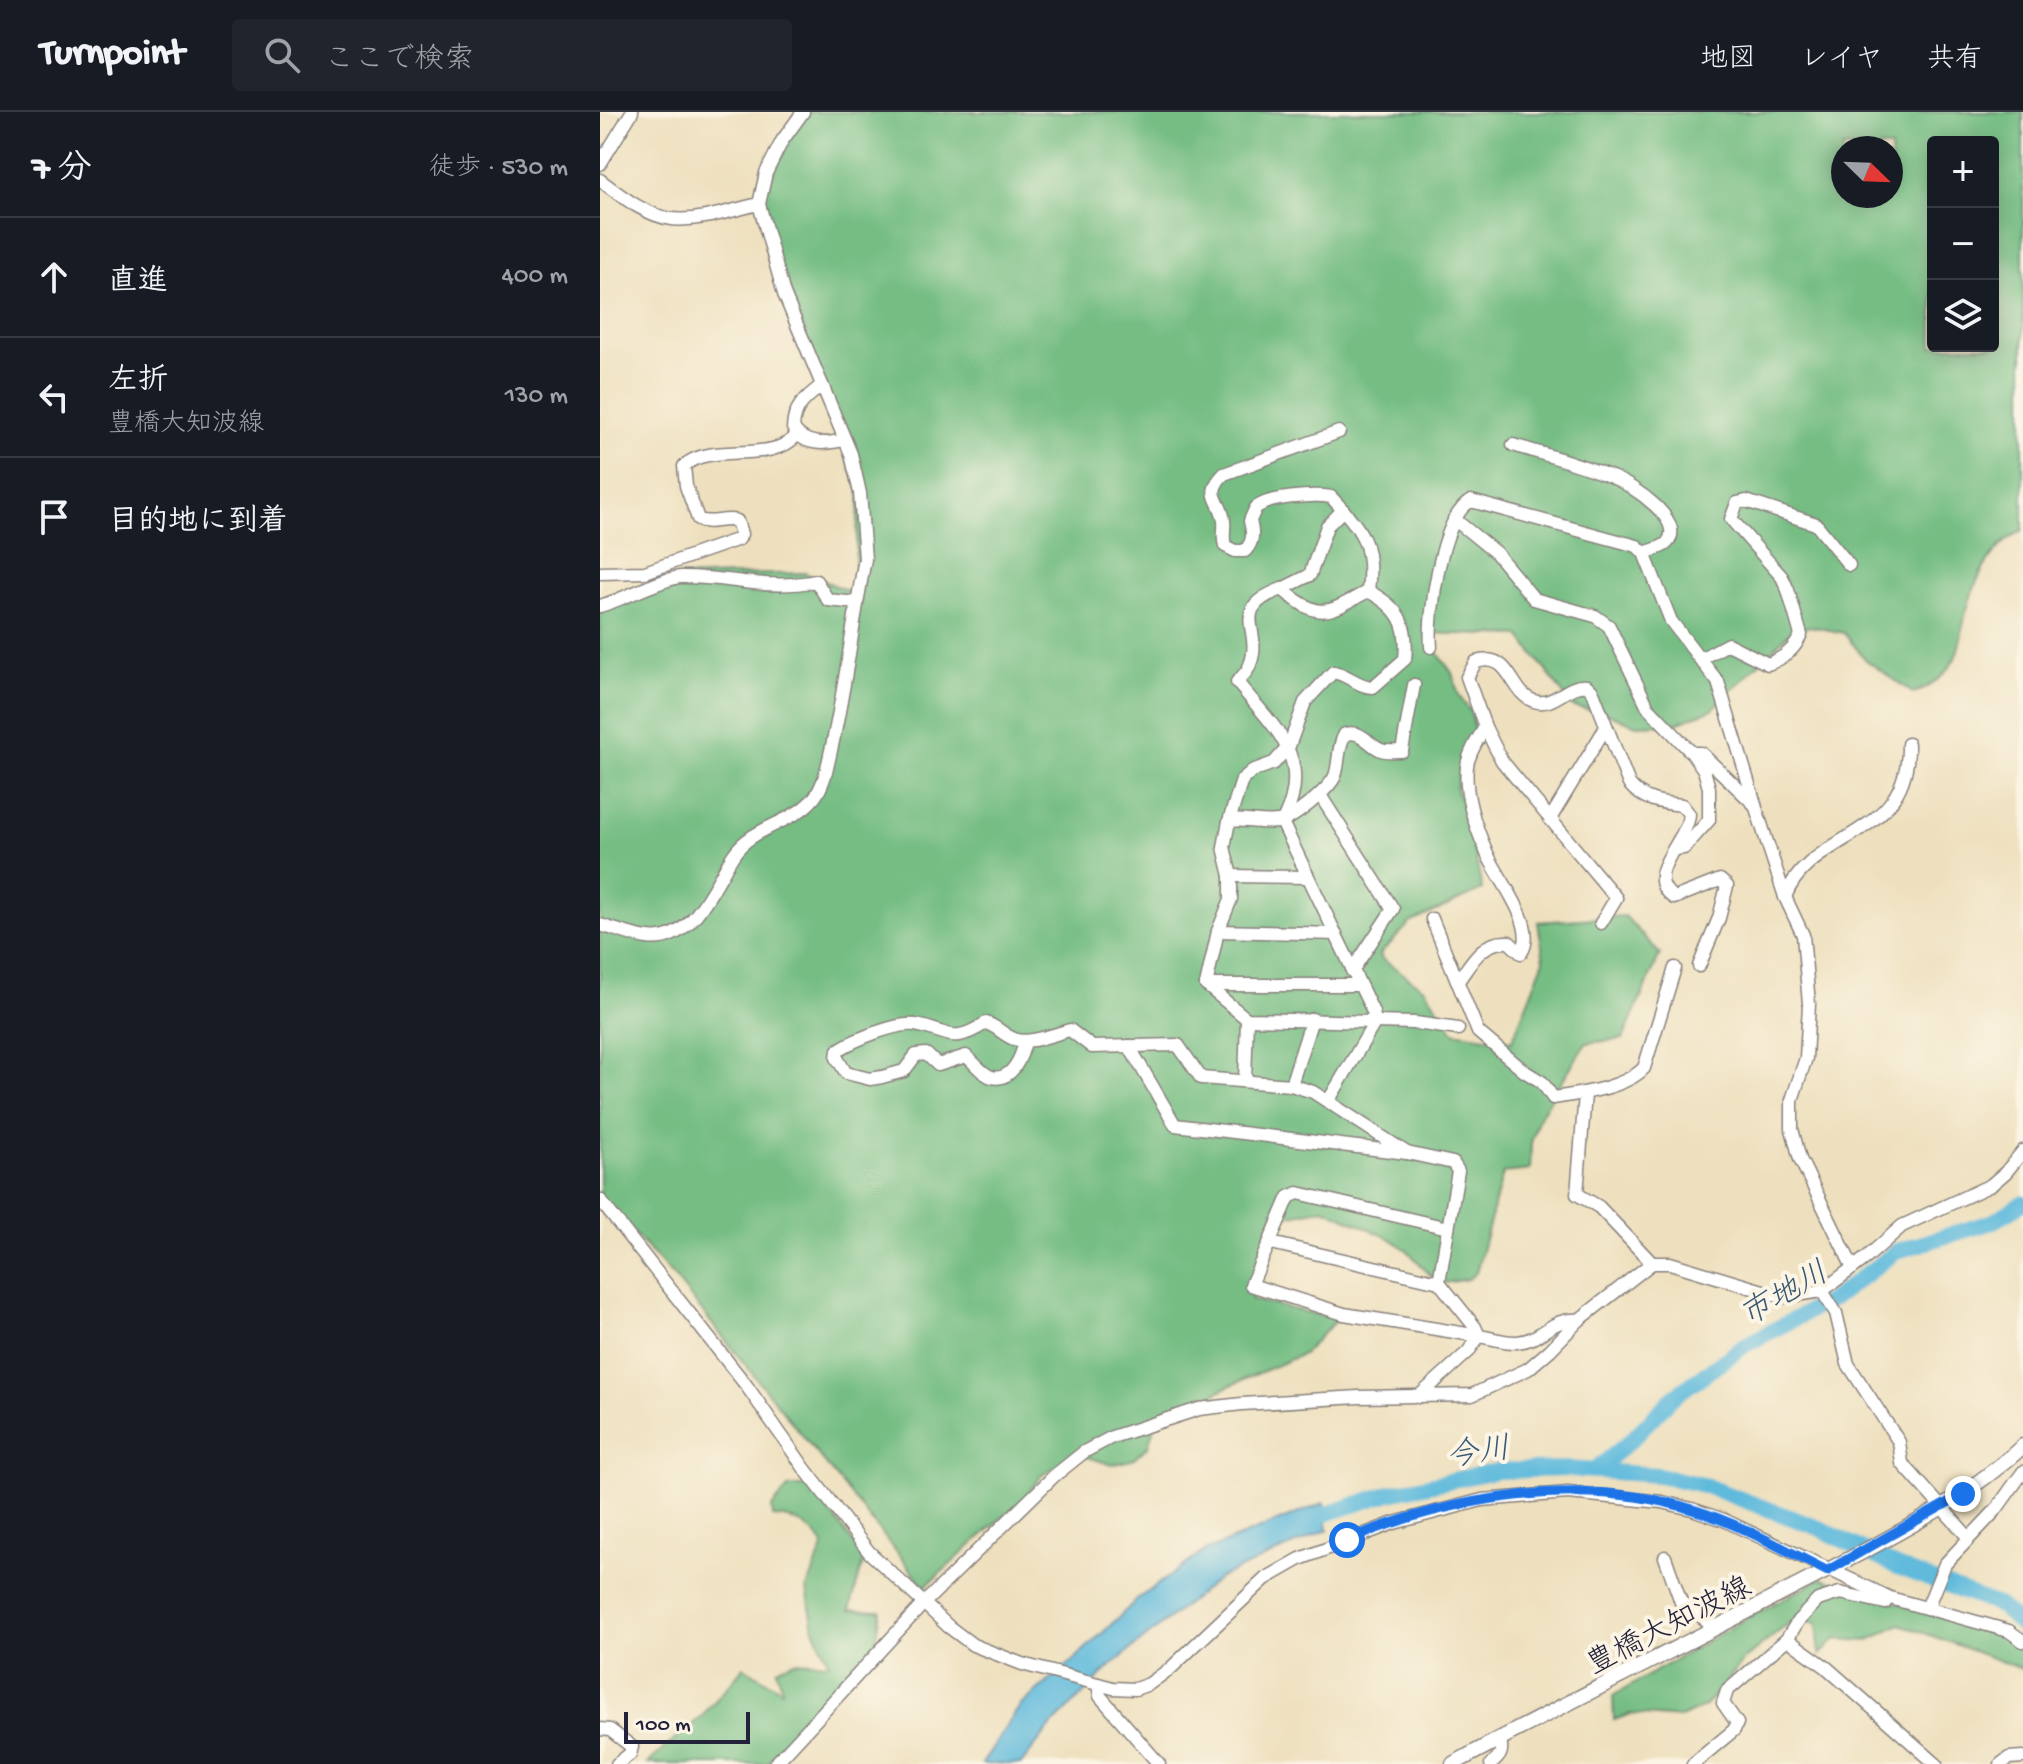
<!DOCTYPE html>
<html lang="ja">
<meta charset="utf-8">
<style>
:root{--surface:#171b24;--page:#20242c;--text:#f1f3f6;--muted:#9ea1a6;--line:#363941}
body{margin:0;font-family:"Gochi Hand","Klee One",sans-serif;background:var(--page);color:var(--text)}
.controls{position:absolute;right:24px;top:24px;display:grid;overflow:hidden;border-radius:8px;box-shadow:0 4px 20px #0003}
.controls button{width:72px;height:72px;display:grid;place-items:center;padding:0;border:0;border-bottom:2px solid var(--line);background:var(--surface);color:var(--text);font:40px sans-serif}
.compass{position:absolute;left:1231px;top:24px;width:72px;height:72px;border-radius:50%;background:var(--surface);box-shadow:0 4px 20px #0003;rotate:113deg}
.scale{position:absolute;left:24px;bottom:20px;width:126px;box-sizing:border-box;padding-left:8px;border:4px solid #22223b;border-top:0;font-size:22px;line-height:28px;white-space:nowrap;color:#22223b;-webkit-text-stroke:6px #fcf5e5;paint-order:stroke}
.stop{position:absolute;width:24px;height:24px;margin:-18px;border:6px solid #1a73e8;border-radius:50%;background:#fff}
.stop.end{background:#1a73e8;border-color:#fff;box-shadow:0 2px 8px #0008}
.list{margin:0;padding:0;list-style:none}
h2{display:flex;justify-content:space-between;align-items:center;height:104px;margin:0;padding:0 32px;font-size:34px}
h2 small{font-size:26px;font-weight:400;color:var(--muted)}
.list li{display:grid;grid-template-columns:52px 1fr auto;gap:24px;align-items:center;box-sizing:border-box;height:120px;padding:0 32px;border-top:2px solid var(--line)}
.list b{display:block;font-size:30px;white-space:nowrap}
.list p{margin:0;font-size:26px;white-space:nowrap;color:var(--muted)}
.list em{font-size:26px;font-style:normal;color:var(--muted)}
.icon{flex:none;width:44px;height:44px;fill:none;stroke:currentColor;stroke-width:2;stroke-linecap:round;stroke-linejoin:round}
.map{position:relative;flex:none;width:1423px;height:1652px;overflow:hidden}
header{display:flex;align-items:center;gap:48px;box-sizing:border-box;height:112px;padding:0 40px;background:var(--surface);border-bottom:2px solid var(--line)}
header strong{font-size:38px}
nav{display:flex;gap:44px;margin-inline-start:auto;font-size:28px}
.search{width:560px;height:72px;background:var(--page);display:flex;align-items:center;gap:20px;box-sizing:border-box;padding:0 28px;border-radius:8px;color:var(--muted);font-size:30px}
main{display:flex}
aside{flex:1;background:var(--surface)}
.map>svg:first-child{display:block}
.forest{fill:#75bd83;stroke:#4c705f;stroke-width:2;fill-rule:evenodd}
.water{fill:#5fbadc;stroke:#406e8c;stroke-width:2}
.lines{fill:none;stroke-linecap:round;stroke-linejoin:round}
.river{stroke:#5fbadc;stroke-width:16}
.minor-casing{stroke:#88817c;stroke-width:15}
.major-casing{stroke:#88817c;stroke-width:17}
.minor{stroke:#fff;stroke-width:12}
.major{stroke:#fff;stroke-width:14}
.route{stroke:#1a73e8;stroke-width:10}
.labels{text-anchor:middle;stroke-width:8;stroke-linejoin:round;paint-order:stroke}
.street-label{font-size:30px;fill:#22223b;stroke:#fcf5e5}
.water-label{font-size:32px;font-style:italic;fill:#375773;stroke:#fcf5e5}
</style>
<header>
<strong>Turnpoint</strong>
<div class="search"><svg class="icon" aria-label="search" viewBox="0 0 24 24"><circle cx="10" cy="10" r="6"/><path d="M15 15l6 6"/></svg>ここで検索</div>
<nav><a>地図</a><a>レイヤ</a><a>共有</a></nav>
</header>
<main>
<aside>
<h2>7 分<small>徒歩 · 530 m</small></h2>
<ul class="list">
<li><svg class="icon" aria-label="ahead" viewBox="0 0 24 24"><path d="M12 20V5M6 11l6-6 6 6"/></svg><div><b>直進</b></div><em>400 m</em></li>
<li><svg class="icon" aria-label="left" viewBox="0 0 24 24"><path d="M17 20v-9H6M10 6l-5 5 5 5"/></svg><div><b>左折</b><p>豊橋大知波線</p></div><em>130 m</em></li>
<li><svg class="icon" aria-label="arrive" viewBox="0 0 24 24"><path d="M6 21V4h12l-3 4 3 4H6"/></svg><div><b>目的地に到着</b></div></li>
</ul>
</aside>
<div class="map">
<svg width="1423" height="1652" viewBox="0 0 1423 1652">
<rect width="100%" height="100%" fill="#fcf5e5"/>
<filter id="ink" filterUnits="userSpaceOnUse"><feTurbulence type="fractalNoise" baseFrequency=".0125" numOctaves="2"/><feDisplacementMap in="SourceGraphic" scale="16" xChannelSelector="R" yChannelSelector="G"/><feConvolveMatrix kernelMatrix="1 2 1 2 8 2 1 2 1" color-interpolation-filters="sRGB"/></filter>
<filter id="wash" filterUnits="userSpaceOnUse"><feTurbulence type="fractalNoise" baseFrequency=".006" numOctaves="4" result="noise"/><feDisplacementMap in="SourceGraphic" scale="32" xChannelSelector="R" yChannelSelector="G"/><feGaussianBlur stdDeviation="1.8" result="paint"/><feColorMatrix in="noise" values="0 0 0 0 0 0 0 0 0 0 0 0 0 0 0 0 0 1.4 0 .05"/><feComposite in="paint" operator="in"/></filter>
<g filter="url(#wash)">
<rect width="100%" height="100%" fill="#eee0be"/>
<!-- forest -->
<g class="forest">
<path d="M 198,0 L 1423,0 L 1423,418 C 1392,433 1376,465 1367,497 C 1362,512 1362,531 1355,546 C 1348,561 1329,577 1313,581 L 1266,548 L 1244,521 L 1210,514 L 1189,521 L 1113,597 L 1074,612 L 1036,613 L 1007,601 L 973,595 L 920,524 L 824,521 L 852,561 L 859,584 L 872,602 L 875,625 L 864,635 L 856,677 L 868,704 L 882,778 L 810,811 L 780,842 L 782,847 L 825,877 L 854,920 L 912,929 L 944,848 L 938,810 L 1025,804 L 1060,842 L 1023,927 L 986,931 L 938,1007 L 931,1031 L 930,1058 L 903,1061 L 876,1161 L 868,1167 L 844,1171 L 833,1166 L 807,1138 L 791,1127 L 724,1096 L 682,1105 L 654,1168 L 652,1188 L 737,1207 L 703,1242 L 629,1274 L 601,1289 L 566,1300 L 556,1308 L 548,1334 L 534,1347 L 512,1353 L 485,1344 L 460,1352 L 441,1364 L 425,1385 L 325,1475 L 76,1167 L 0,1085 L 0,491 L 78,465 L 205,461 L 253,481 L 260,381 L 159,92 ZM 1333,30 L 1393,30 L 1393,234 L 1333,234 ZM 1243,36 L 1291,36 L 1291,84 L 1243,84 Z"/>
<path d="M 189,1375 L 212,1375 L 264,1446 L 250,1498 L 281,1499 L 274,1540 L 167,1652 L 47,1652 L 103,1603 L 144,1555 L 182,1578 L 177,1557 L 194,1549 L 229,1551 L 214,1517 L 207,1477 L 224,1433 C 209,1414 198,1406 173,1405 L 172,1395 Z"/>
<path d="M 1222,1466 L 1423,1532 L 1422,1557 L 1300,1512 L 1267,1529 L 1236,1527 L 1220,1543 L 1217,1512 L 1198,1504 L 1146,1546 L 1104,1595 L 1080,1606 L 1031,1602 L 1014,1608 L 1013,1584 L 1142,1509 Z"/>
</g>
<!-- water -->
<path class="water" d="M 724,1391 L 728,1418 L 619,1466 L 512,1553 L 453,1612 L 421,1652 L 382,1652 L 420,1594 L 475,1547 L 539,1486 L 605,1439 Z"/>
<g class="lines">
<!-- river -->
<g class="river">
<path d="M 995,1358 L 1029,1330 L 1073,1285 L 1147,1232 L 1233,1187 L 1297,1139 L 1392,1110 L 1423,1091"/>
<path d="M 705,1409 L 790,1381 L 896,1359 L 967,1357 L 1058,1363 L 1103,1373 L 1219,1416 L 1297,1455 L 1400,1494 L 1423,1515"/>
</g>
</g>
</g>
<g filter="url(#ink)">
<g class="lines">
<!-- minor casing -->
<g class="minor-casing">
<g id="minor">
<path d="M 0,52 L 32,0"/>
<path d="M 0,68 C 20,83 46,104 72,107 C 100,110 132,98 159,92"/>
<path d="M 222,273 C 206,286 194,294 193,316 C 205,335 226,332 245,328"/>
<path d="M 739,320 L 624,362 C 603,383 622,388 624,409 C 625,419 622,424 625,434 L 635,439 L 645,439 C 654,429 653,421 650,409 C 650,408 655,398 655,397 C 665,385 716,382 731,385 C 762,418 774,432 768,479"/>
<path d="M 913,333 C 946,343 982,352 1014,366 C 1031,373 1087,409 1067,431 C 1062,436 1052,438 1044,441"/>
<path d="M 854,407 L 896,441 L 934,487 L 995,504 L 1009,514 L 1048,595 L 1092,641 L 1104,658 L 1109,676 L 1109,708 L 1084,736 L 1074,737"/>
<path d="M 0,461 L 45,460 L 139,427 L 141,422 L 137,409 C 124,405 109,414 98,407 L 86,374 L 84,354 C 110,329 172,353 197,323"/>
<path d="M 682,477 L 710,463 L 727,414 L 743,398"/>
<path d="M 0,494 C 22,488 63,466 81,465 C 129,464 164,479 216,469 L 228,488 L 257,491"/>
<path d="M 831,535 C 828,504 841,404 871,389 L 1037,434 L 1044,441 L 1071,509 L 1100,547 L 1128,532 L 1168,552 C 1184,546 1194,538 1201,523 L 1188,478 L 1182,465 L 1131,407 L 1137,391 L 1146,389 L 1216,412 L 1249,453"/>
<path d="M 1100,547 L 1118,570 L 1155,692"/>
<path d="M 1092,641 L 1101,641 L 1155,693 L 1185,785 L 1203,823 L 1209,892 L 1206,946 L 1192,988 L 1192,1017 L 1200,1047 L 1253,1156"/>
<path d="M 720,683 L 793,797 L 752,859"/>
<path d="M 684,707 C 714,645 673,615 637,570 C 641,566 647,560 649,555 C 666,518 625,498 682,477 C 721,510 728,501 768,479"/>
<path d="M 950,707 L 1006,615"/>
<path d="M 629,709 L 642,668 L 652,659 L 674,651 L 689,634 L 705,590 L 733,560 C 748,562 758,575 773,575 L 805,547 C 809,511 798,495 768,479"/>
<path d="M 682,710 L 773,900 L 775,910 L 729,988"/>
<path d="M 631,764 L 707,765"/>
<path d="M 1185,785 C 1211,718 1310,728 1308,632"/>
<path d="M 832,807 L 878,920 L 924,959 L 942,970 L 953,986 C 980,982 1025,976 1044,956 L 1075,856"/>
<path d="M 1001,811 L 1016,786 L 902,649 L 885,615 L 867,565 L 876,550 C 912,539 909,581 934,589 C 954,596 967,571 987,574 L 993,580 L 1029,672 C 1043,689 1062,691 1082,693 L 1089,702 C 1088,730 1040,763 1074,786 L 1120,768 L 1127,774 L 1119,806 L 1099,854"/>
<path d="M 0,813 C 15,817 32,824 47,826 C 93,833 114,771 134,742 C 153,714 193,712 214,686 C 225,672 228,651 232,634 C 246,572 253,509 265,447 L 260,381 L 251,342 L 184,182 L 159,92 L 166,61 L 182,29 L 203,0"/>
<path d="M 618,819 L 736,822"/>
<path d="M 858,869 C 872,850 882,828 909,830 L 921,841 C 940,814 896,765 886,739 C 875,713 864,683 867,654 C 869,640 878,627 885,615"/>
<path d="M 606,873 L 618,819 L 631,787 L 631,764 L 624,735 L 629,709 C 645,707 662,712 678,710 C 693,708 729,677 735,664 C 740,650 737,635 745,622 C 763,618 767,632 781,638 C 787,640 797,639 802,639 L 814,573"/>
<path d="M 606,873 L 647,907 L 815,911 L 858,917"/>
<path d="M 606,873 L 758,873"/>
<path d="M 425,929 C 422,944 412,970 392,965 C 383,963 374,950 366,944 L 338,953 L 326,942 L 316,943 L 304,959 L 282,965 L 270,967 L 246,961 L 237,946 L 238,938 C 254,928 297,910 315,913 C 350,919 350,934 386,911 C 397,914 403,923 414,927 C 429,933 454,922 470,918 L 492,935 L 578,933 L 601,966 L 691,973 L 713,980 L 807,1041"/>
<path d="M 529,934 L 575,1013 L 807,1041 L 853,1051 L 858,1059 L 839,1170 L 875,1215 L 879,1224 C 891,1226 907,1231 918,1230 C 944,1227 951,1205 979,1208"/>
<path d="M 645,969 L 647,907"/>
<path d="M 691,973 L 712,907"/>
<path d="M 985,982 L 977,1082 L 999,1095 L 1052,1151"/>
<path d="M 0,1088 L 146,1273 L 205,1357 L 269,1440 L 349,1515 L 373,1533 L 422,1552 L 513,1576 L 535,1577 L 549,1572 L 571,1556 L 665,1467 L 700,1447 L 794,1411 L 882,1388 L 968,1381 L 1062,1390 L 1092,1397 L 1124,1408 L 1290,1486 L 1409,1519 L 1423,1529"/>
<path d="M 671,1131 L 839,1170"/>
<path d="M 1222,1179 L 1236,1201 L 1248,1252 L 1299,1330 L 1302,1351 L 1369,1426"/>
<path d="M 818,1285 L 868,1240 L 879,1224 L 744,1202 L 651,1173 L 689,1085 L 698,1081 L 848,1116"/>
<path d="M 1065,1445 L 1081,1490 L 1117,1516"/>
<path d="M 1327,1496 L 1345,1452 L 1395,1399 L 1423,1360"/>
<path d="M 1187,1527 L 1226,1555 L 1336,1652"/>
<path d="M 498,1572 L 500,1584 L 559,1652"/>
<path d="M 0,1617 L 10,1618 L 32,1635 L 30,1642 L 17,1652"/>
<path d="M 175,1652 L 324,1491 L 454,1364 L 484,1340 L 512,1325 L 599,1297 L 642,1292 L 759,1285 L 872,1283 L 928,1257 L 950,1238 L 979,1208 L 1052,1151 L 1070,1151 L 1183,1185 L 1222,1179 L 1266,1146 L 1302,1114 L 1391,1073 L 1406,1060 L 1423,1039"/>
<path d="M 891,1652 C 901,1644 903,1640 900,1627"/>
<path d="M 1093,1652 L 1134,1618 L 1137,1611 L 1123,1591 L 1127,1579 L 1187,1527 L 1198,1509 L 1218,1488 L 1240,1481 L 1285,1491"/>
<path d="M 1401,1652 L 1409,1646 L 1423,1645"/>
</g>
</g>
<!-- major casing -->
<g class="major-casing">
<path id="major" d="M 853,1652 C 963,1592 1076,1537 1187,1479 C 1269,1437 1355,1396 1423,1334"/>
</g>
<!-- minor -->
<use href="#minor" class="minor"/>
<!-- major -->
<use href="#major" class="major"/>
</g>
</g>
<g class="lines" filter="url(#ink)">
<!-- route -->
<path class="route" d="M 747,1428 C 852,1384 983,1363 1094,1398 C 1140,1412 1183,1437 1227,1459 L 1363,1382"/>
</g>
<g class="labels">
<!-- street labels -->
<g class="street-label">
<text transform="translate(1068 1512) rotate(-27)" y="10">豊橋大知波線</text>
</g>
<!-- water labels -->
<g class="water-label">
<text transform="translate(1183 1180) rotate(-30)" y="11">市地川</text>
<text transform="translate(878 1338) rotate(-8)" y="11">今川</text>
</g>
</g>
</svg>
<div class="controls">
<button>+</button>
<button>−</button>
<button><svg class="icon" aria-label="layers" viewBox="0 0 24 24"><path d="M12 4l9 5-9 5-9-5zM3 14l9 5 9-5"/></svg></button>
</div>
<svg class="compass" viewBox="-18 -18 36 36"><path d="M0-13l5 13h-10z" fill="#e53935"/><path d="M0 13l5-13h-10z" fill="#9ea1a6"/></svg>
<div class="scale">100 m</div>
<div class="stop" style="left:747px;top:1428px"></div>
<div class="stop end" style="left:1363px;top:1382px"></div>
</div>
</main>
